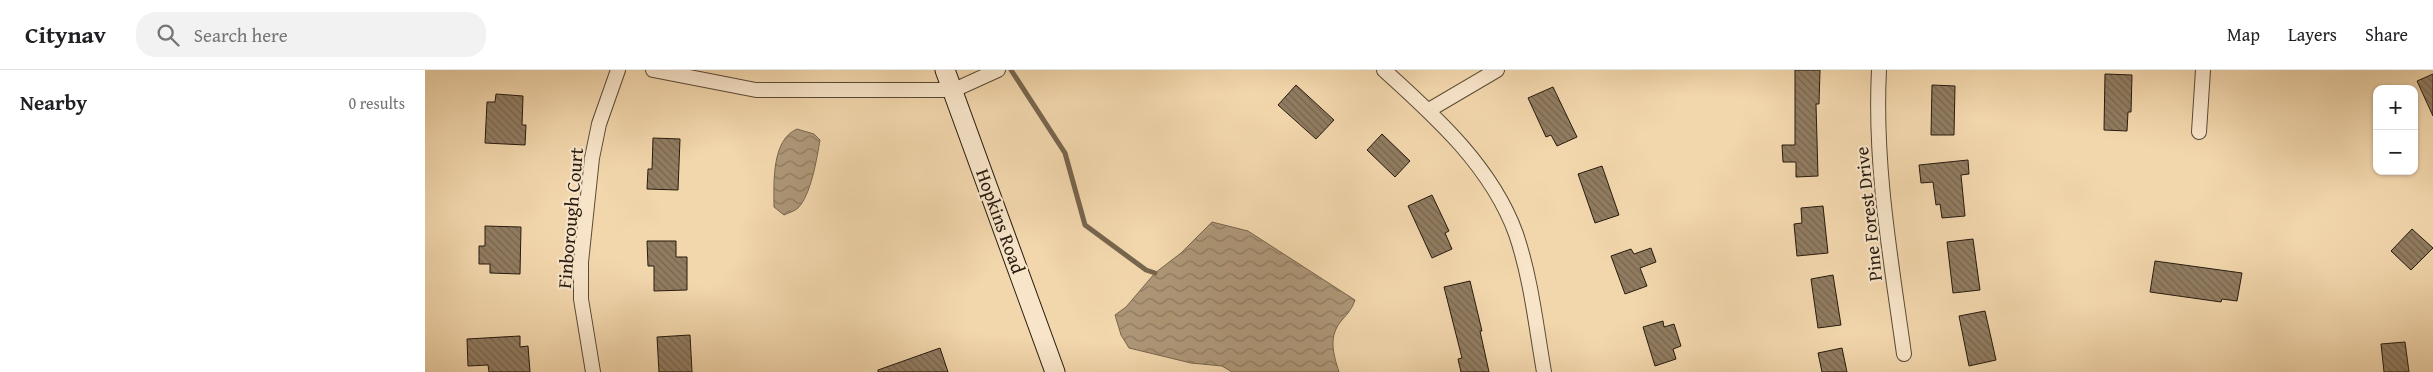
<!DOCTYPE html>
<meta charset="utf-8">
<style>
:root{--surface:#fff;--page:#f2f2f2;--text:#202124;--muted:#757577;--line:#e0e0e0}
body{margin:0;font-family:"Gentium Book Plus",serif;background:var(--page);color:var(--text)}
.controls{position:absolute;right:15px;top:15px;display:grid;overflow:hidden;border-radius:10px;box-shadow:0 1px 4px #0004}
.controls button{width:45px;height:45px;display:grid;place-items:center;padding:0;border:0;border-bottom:1px solid var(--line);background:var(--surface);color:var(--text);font:25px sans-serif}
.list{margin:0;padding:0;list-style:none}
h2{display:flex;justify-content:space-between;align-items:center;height:65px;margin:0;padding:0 20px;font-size:21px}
h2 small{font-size:16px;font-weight:400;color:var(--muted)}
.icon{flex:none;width:28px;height:28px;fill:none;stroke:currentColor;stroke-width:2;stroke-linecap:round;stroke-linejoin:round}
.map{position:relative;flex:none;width:2008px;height:302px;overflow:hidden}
header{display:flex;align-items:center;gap:30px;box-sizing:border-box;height:70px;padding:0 25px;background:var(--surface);border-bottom:1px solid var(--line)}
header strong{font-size:24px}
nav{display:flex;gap:28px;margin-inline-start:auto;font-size:18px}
.search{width:350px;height:45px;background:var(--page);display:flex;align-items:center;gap:12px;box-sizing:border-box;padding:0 18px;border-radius:20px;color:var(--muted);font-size:19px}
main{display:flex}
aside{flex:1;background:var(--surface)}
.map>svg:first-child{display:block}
.water{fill:url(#water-waves);stroke:#77654d}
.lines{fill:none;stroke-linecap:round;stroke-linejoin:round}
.stream{stroke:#77654d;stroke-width:5}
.building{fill:url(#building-back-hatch);stroke:#271b0f}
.minor-casing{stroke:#5a4a36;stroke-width:16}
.secondary-casing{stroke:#271b0f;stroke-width:21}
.minor{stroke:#f7e4c9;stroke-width:14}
.secondary{stroke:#f7e4c9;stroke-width:19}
.labels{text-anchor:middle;stroke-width:4.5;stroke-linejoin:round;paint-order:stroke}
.street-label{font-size:19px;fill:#271b0f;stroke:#f7e4c9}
</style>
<header>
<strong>Citynav</strong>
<div class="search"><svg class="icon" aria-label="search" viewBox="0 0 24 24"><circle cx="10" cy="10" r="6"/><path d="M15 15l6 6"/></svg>Search here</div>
<nav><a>Map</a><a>Layers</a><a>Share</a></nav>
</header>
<main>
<aside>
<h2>Nearby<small>0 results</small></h2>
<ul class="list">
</ul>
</aside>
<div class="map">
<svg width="2008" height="302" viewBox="0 0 2008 302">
<defs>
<pattern id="water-waves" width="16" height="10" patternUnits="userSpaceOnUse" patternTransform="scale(1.25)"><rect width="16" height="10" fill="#ad9677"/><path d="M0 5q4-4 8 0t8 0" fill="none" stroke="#8d7a60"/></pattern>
<pattern id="building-back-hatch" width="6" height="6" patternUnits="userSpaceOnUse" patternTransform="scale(1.25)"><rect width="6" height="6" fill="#917c61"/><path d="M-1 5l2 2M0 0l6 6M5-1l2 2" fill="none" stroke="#76654e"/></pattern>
</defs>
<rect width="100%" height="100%" fill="#f2d6ac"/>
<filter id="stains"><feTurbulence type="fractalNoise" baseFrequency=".004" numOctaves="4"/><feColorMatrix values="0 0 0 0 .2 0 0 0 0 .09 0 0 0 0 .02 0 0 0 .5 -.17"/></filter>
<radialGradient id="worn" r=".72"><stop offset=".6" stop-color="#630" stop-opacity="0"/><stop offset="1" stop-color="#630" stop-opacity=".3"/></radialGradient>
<!-- water -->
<g class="water">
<path d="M 372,59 L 389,64 L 395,70 C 392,88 386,125 373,138 C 370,141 363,143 359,145 L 349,137 C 349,114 346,70 372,59 Z"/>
<path d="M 787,152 L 823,161 L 930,230 C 927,239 923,243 917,250 C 903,266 908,283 914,302 L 807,302 L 797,296 L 766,293 L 704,278 L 696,265 L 690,245 L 701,237 L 730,203 L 756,183 Z"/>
</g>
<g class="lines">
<!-- stream -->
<path class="stream" d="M 586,0 L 640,83 L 660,155 L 721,200 L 730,203"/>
</g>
<!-- building -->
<g class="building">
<path d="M 1370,0 L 1395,0 L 1394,34 L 1391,34 L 1393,106 L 1371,107 L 1371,92 L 1358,92 L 1357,75 L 1370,75 Z"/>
<path d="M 1680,4 L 1707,5 L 1706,42 L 1703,42 L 1702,61 L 1679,60 Z"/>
<path d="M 2008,4 L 2008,46 L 1992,11 Z"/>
<path d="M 871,15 L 909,50 L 891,69 L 853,35 Z"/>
<path d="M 1507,15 L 1530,16 L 1529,65 L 1506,65 Z"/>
<path d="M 1128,17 L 1152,67 L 1132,76 L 1126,65 L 1121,67 L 1103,28 Z"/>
<path d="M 71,24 L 98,26 L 97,55 L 101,55 L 100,75 L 60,73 L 62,32 L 70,32 Z"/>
<path d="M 957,64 L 985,91 L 970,107 L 942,80 Z"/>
<path d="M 228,68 L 255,69 L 253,120 L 222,119 L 223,99 L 227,99 Z"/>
<path d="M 1543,90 L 1544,104 L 1536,105 L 1540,146 L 1517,148 L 1515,134 L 1511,135 L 1508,112 L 1496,113 L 1494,95 Z"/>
<path d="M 1177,96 L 1194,145 L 1170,153 L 1153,104 Z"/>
<path d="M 1007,125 L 1024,161 L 1020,163 L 1027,179 L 1007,188 L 983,136 Z"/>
<path d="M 1398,136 L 1403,183 L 1372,186 L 1369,154 L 1377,153 L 1376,138 Z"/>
<path d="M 60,156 L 96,157 L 95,204 L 65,203 L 65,194 L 54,194 L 54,176 L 60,176 Z"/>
<path d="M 1987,159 L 2008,178 L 1986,200 L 1966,181 Z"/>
<path d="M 1548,169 L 1555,220 L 1528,223 L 1522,172 Z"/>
<path d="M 222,171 L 251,171 L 251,187 L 262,187 L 262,220 L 229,221 L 229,196 L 223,196 Z"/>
<path d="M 1226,178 L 1231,192 L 1215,198 L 1222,216 L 1200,224 L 1186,186 L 1206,179 L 1209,184 Z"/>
<path d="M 1730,191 L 1817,203 L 1812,231 L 1797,229 L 1796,232 L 1725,222 Z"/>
<path d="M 1408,205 L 1416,255 L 1393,258 L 1386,209 Z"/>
<path d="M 1045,211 L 1057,261 L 1055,261 L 1064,302 L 1036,302 L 1033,289 L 1037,288 L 1019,217 Z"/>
<path d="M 1560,241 L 1571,290 L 1544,296 L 1534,246 Z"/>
<path d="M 1238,251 L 1239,257 L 1249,254 L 1256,276 L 1248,279 L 1251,289 L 1230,296 L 1218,257 Z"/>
<path d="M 265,265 L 267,302 L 234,302 L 232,267 Z"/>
<path d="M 95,266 L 95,277 L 103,276 L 105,302 L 64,302 L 63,295 L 43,296 L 42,269 Z"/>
<path d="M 1980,272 L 1984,302 L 1959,302 L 1956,274 Z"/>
<path d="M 515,278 L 523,302 L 453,302 L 453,300 Z"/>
<path d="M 1417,278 L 1422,302 L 1397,302 L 1393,283 Z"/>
</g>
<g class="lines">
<!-- minor casing -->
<g class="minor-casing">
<g id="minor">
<path d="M 228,0 L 331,20 L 529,20 L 573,0"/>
<path d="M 959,0 C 1010,46 1067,97 1091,164 C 1106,208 1111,256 1119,302"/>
<path d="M 1454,0 C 1449,96 1466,190 1479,284"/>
<path d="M 1004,40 L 1072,0"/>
<path d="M 1774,62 L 1778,0"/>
<path d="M 168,302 L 156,229 L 156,192 L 167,88 L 174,54 L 193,0"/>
</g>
</g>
<!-- secondary casing -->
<g class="secondary-casing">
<path id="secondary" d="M 520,0 L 630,302"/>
</g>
<!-- minor -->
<use href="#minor" class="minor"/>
<!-- secondary -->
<use href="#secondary" class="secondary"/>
</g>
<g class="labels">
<!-- street labels -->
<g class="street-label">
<text transform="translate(1443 144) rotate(-96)" y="7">Pine Forest Drive</text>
<text transform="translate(145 148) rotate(-85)" y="7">Finborough Court</text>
<text transform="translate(576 151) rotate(70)" y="7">Hopkins Road</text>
</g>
</g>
<rect width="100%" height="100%" filter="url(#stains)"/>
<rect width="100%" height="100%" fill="url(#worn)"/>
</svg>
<div class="controls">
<button>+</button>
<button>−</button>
</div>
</div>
</main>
